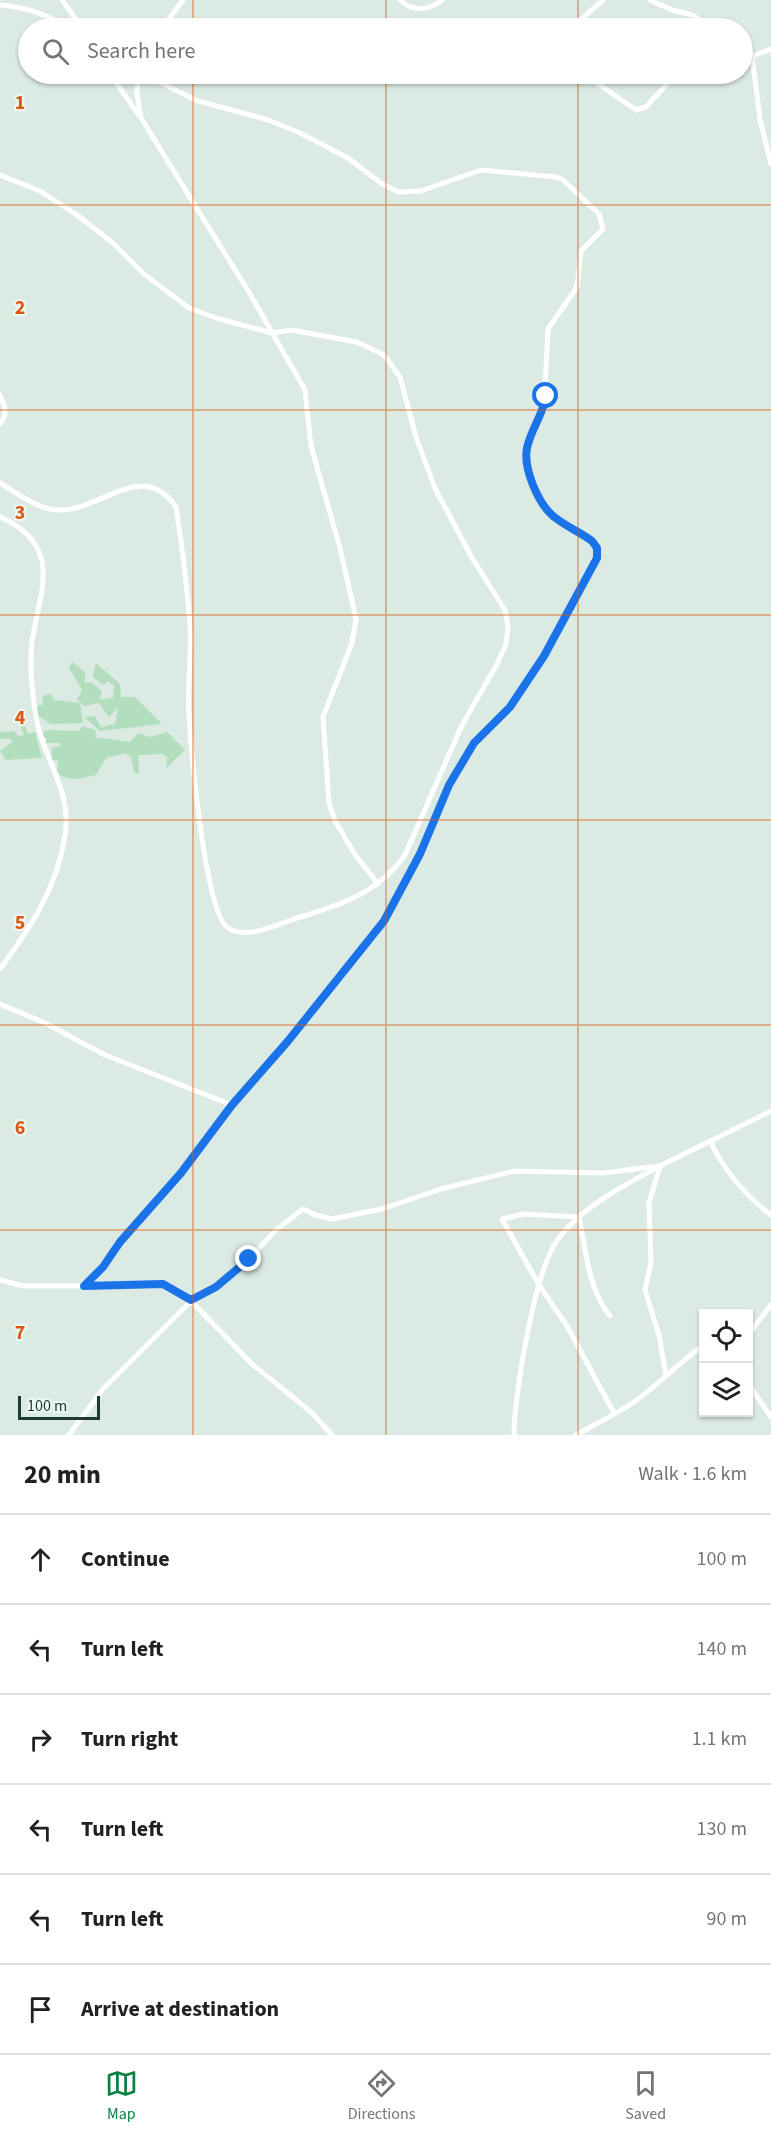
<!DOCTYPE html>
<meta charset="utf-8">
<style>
:root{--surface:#fff;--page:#f6f6f6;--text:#202124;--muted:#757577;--line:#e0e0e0;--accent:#0b8043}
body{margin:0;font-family:"Source Sans 3",sans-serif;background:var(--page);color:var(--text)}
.controls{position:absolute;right:18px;bottom:18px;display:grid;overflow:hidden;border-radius:0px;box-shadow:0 2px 4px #0004}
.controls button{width:54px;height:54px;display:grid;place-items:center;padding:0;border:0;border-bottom:2px solid var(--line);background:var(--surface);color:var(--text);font:30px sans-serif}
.scale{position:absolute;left:18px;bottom:15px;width:82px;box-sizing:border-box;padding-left:6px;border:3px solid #1d3a32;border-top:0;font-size:16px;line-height:21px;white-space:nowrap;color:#1d3a32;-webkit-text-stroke:4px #edf7f2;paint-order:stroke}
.stop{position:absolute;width:18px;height:18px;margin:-14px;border:4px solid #1a73e8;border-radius:50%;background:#fff}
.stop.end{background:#1a73e8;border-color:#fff;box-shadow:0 2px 6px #0008}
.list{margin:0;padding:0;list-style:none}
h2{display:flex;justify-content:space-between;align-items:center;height:78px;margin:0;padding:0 24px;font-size:26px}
h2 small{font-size:20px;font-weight:400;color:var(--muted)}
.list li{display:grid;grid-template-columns:39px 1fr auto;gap:18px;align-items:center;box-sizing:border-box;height:90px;padding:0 24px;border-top:2px solid var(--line)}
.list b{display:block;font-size:22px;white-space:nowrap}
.list em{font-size:20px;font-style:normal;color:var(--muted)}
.icon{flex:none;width:33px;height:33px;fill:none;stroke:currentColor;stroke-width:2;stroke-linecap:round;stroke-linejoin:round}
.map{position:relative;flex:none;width:771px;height:1435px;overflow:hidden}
.search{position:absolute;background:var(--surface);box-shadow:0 2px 4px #0004;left:18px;right:18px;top:18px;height:66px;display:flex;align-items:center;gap:15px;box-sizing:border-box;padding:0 21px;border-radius:33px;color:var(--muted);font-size:22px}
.sheet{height:618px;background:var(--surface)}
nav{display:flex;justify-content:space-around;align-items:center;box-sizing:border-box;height:84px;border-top:2px solid var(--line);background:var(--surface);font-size:16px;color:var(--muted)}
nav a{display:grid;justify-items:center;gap:3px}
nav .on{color:var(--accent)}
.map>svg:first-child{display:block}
.green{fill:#b2debe}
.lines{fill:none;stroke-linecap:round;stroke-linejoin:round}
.minor{stroke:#fff;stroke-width:5}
.route{stroke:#1a73e8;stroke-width:8}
.grid{fill:none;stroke:#de570e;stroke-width:1.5;stroke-opacity:0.55}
.grid-label{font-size:20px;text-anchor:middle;font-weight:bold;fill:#de570e;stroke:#edf7f2;stroke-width:4.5;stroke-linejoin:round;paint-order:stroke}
</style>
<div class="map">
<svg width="771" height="1435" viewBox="0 0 771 1435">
<rect width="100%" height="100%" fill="#dceae4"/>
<!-- green -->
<g class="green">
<path d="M 72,662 L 85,672 L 85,683 L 91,682 L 102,691 L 100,699 L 113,698 L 114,686 L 108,681 L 103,685 L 93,677 L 96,663 L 120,684 L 121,697 L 135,697 L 162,724 L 100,731 L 85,718 L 95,716 L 101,727 L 115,724 L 118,708 L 109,717 L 99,703 L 84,706 L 77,699 L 82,690 L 69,668 Z"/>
<path d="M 51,694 L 54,700 L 80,703 L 83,723 L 51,724 L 38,716 L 35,706 L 42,705 L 43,696 Z"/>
<path d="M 23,720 L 28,734 L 35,732 L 42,758 L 6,760 L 0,751 L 12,742 L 12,739 L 0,739 L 0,732 L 14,731 L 18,736 L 24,735 L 20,723 Z"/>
<path d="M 82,726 L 96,730 L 95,737 L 130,742 L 138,733 L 150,737 L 167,732 L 185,750 L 166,768 L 167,757 L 162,754 L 138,755 L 139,773 L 134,773 L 131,757 L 125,753 L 106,758 L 96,775 C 82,778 68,783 57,772 L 58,760 L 51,761 L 52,747 L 60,747 L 60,743 L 45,743 L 47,739 L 41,734 L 46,730 L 79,731 Z"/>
</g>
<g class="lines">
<!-- minor -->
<g class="minor">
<path d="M 62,0 L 82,28"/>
<path d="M 400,0 C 413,12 429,11 442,0"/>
<path d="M 650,0 L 672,10 L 692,15 L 713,28"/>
<path d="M 0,5 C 27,7 47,15 70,28"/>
<path d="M 162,28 L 183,0"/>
<path d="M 571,28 L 603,0"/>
<path d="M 742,44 L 752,56 L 760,119 L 771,164"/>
<path d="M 752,56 L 771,49"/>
<path d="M 110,74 L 138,114"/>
<path d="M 138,74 L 137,94 L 141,118 L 250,294 L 305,390 L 311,446 L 340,548 L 356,619 L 352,643 L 323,717 L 329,803 L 335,821 L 356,856 L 378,884"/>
<path d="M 584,74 L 636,110 L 646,107 L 676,74"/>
<path d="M 0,175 L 40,191 L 77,215 L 113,243 L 144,274 L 189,308 L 216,318 L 272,333 L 291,330 L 357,342 L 384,355 L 400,377 L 416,437 L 435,488 L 472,558 L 505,610 L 508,627 L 506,644 L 497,664 L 462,725 L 405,855 C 378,894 338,906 294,919 C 276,925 246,940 228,928 C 205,913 191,749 189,716 C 187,685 192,655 190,625 C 187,585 182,546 176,507 C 143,458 101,511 59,510 C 38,510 17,493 0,483"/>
<path d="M 0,395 C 5,406 8,414 0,424"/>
<path d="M 0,517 C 19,525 37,539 42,561 C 47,586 35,618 32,642 C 29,665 32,688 35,710 C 40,755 73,789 65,836 C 57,888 31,927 0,969"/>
<path d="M 0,1004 L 45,1023 L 105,1055 L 232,1105"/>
<path d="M 711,1143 C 725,1171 746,1196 771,1215"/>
<path d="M 660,1166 L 649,1203 L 651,1263 L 645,1290 L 659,1335 L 666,1375"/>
<path d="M 0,1280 L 23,1286 L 84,1286 L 103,1267 L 120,1242 L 181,1173 L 232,1105 L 289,1041 L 385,921 L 420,854 L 449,785 L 474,743 L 510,707 L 544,656 L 598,552 L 592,541 L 553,516 L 541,500 L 530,472 L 526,451 L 544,407 L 548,329 L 577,287 L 581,251 L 603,229 L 599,214 L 562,179 L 555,177 L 481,170 L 421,191 L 399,192 L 382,184 L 348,158 L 298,132 L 268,120 L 195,100 L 144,74"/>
<path d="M 84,1286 L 169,1285 L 191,1301 L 252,1364 L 311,1412 L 332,1435"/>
<path d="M 610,1316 C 588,1289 586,1251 579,1217 L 523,1214 L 502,1219 L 539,1285 L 567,1326 L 614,1413"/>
<path d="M 748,1341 L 751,1331 L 771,1305"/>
<path d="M 748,1383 L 771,1417"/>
<path d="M 69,1435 L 103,1389 L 191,1301 L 235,1273 L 276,1230 L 303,1209 L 315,1215 L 332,1219 L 382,1209 L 441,1189 L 514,1171 L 603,1173 L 660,1166 L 771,1111"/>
<path d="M 514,1435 C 514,1395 535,1269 558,1239 C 582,1207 620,1188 654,1169"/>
<path d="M 576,1435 C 592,1426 610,1417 626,1407 C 654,1390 676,1364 704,1345"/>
</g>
</g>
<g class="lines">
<!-- route -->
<path class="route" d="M 249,1259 L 216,1287 L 191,1300 L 163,1284 L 84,1286 L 103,1267 L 120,1242 L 181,1173 L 232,1105 L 288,1041 L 384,921 L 420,854 L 449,785 L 474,743 L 510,707 L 544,656 L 597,558 L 597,548 L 592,541 C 580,532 565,526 553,516 C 538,503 523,468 527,448 C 531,429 543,415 546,396"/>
</g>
<!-- grid -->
<path class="grid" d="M 193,0 L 193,28M 386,0 L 386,28M 578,0 L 578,28M 193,74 L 193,1435M 386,74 L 386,1435M 578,74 L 578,1435M 0,205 L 771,205M 0,410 L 771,410M 0,615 L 771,615M 0,820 L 771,820M 0,1025 L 771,1025M 0,1230 L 771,1230"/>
<g class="grid-label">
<text x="20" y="109">1</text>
<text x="20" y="314">2</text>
<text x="20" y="519">3</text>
<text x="20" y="724">4</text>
<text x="20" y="929">5</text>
<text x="20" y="1134">6</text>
<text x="20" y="1339">7</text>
</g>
</svg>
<div class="controls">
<button><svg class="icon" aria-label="locate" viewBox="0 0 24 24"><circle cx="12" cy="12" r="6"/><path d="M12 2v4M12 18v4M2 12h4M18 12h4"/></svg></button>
<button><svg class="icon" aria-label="layers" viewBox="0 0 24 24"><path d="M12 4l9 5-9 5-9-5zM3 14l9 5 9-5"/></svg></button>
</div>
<div class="scale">100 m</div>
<div class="stop" style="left:546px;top:396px"></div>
<div class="stop end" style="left:249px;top:1259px"></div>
<div class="search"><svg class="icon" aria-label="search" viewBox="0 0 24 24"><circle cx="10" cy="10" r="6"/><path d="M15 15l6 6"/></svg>Search here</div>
</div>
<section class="sheet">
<h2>20 min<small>Walk · 1.6 km</small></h2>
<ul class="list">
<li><svg class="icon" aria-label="ahead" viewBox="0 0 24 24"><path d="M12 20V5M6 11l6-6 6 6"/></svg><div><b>Continue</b></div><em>100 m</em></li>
<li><svg class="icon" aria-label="left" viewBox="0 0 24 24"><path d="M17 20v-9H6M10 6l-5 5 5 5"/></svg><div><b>Turn left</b></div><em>140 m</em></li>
<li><svg class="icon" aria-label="right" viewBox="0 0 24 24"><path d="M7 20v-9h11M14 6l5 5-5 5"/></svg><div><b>Turn right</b></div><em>1.1 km</em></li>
<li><svg class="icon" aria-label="left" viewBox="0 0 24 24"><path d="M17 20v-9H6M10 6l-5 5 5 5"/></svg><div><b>Turn left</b></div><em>130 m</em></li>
<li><svg class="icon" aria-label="left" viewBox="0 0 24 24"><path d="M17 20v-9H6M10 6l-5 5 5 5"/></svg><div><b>Turn left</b></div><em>90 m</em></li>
<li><svg class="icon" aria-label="arrive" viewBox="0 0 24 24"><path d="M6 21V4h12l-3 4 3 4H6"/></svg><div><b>Arrive at destination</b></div></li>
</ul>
</section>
<nav>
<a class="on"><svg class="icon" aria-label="map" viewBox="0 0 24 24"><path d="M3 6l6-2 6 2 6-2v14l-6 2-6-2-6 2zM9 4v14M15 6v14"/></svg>Map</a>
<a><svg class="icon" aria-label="directions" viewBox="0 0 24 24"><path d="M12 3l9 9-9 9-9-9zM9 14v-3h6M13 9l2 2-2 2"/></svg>Directions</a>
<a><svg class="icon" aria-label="saved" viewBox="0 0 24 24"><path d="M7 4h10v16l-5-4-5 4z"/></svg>Saved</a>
</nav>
